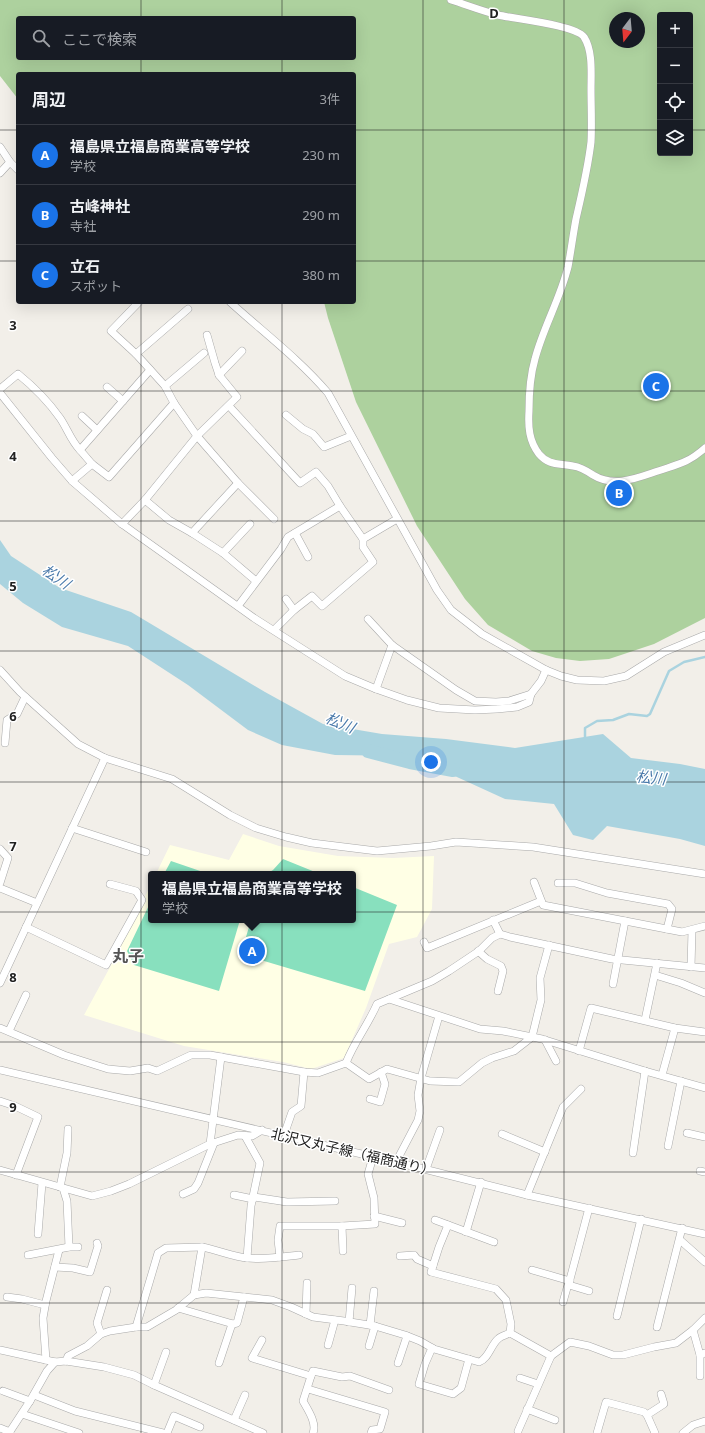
<!DOCTYPE html>
<html lang="ja">
<meta charset="utf-8">
<style>
:root{--surface:#171b24;--page:#20242c;--text:#f1f3f6;--muted:#9ea1a6;--line:#363941;--accent:#1a73e8}
body{margin:0;font-family:"Noto Sans","Noto Sans JP",sans-serif;background:var(--page);color:var(--text)}
.controls{position:absolute;right:12px;top:12px;display:grid;overflow:hidden;border-radius:4px;box-shadow:0 4px 16px #0002}
.controls button{width:36px;height:36px;display:grid;place-items:center;padding:0;border:0;border-bottom:1px solid var(--line);background:var(--surface);color:var(--text);font:20px sans-serif}
.compass{position:absolute;left:609px;top:12px;width:36px;height:36px;border-radius:50%;background:var(--surface);box-shadow:0 4px 16px #0002;rotate:196deg}
.you{position:absolute;left:431px;top:762px;width:14px;height:14px;margin:-10px;border:3px solid #fff;border-radius:50%;background:#1a73e8;box-shadow:0 0 0 6px #1a73e833}
.badge{display:grid;place-items:center;width:26px;height:26px;border-radius:50%;background:var(--accent);color:#fff;font-size:13px;font-weight:700}
.pin{position:absolute;translate:-50% -50%;border:2px solid #fff;box-shadow:0 1px 4px #0006}
.popup{position:absolute;left:148px;top:871px;width:208px;height:52px;box-sizing:border-box;display:grid;place-content:center;border-radius:4px;background:var(--surface);filter:drop-shadow(0 1px 3px #0005);font-size:13px;white-space:nowrap;color:var(--muted)}
.popup b{font-size:15px;color:var(--text)}
.popup::after{content:'';position:absolute;left:50%;top:100%;margin-left:-8px;border:8px solid transparent;border-top-color:var(--surface)}
.list{margin:0;padding:0;list-style:none}
h2{display:flex;justify-content:space-between;align-items:center;height:52px;margin:0;padding:0 16px;font-size:17px}
h2 small{font-size:13px;font-weight:400;color:var(--muted)}
.list li{display:grid;grid-template-columns:26px 1fr auto;gap:12px;align-items:center;box-sizing:border-box;height:60px;padding:0 16px;border-top:1px solid var(--line)}
.list b{display:block;font-size:15px;white-space:nowrap}
.list p{margin:0;font-size:13px;white-space:nowrap;color:var(--muted)}
.list em{font-size:13px;font-style:normal;color:var(--muted)}
.icon{flex:none;width:22px;height:22px;fill:none;stroke:currentColor;stroke-width:2;stroke-linecap:round;stroke-linejoin:round}
.map{position:relative;flex:none;width:705px;height:1433px;overflow:hidden}
.search{position:absolute;background:var(--surface);box-shadow:0 4px 16px #0002;left:16px;top:16px;width:340px;height:44px;display:flex;align-items:center;gap:10px;box-sizing:border-box;padding:0 14px;border-radius:4px;color:var(--muted);font-size:15px}
.panel{position:absolute;background:var(--surface);box-shadow:0 4px 16px #0002;left:16px;top:72px;width:340px;height:232px;border-radius:4px}
.map>svg:first-child{display:block}
.education{fill:#ffffe5}
.forest{fill:#add19e;fill-rule:evenodd}
.pitch{fill:#88e0be}
.water{fill:#aad3df}
.lines{fill:none;stroke-linecap:round;stroke-linejoin:round}
.stream{stroke:#aad3df;stroke-width:2.5}
.river{stroke:#aad3df;stroke-width:14}
.minor-casing{stroke:#a9a9a9;stroke-width:8}
.minor{stroke:#fff;stroke-width:7}
.grid{fill:none;stroke:#222;stroke-width:1;stroke-opacity:0.55}
.labels{text-anchor:middle;stroke-width:3;stroke-linejoin:round;paint-order:stroke}
.street-label{font-size:14px;fill:#222;stroke:#fff}
.water-label{font-size:15px;font-style:italic;fill:#4a7aab;stroke:#fff}
.quarter-label{font-size:16px;font-weight:bold;fill:#555;stroke:#fff}
.grid-label{font-size:13px;text-anchor:middle;font-weight:bold;fill:#222;stroke:#fff;stroke-width:3;stroke-linejoin:round;paint-order:stroke}
</style>
<div class="map">
<svg width="705" height="1433" viewBox="0 0 705 1433">
<rect width="100%" height="100%" fill="#f2efe9"/>
<!-- education -->
<path class="education" d="M 243,834 L 279,846 L 338,856 L 393,858 L 434,856 L 432,909 L 417,937 L 389,944 L 366,1008 L 344,1058 L 311,1069 L 283,1062 L 184,1046 L 84,1015 L 115,958 L 151,884 L 151,920 L 353,920 L 353,874 L 156,874 L 170,845 L 229,860 Z"/>
<!-- forest -->
<path class="forest" d="M 0,0 L 705,0 L 705,618 L 654,644 L 609,659 L 580,661 L 556,658 L 532,651 L 488,625 L 465,599 L 417,526 L 356,402 L 328,318 L 324,302 L 354,302 L 354,74 L 18,74 L 18,99 L 0,76 ZM 660,15 L 690,15 L 690,153 L 660,153 ZM 18,18 L 354,18 L 354,58 L 18,58 ZM 615,18 L 639,18 L 639,42 L 615,42 Z"/>
<!-- pitch -->
<g class="pitch">
<path d="M 283,859 L 320,874 L 266,874 L 273,870 Z"/>
<path d="M 171,861 L 206,873 L 207,874 L 164,874 Z"/>
<path d="M 353,887 L 397,905 L 365,991 L 241,954 L 251,920 L 353,920 Z"/>
<path d="M 151,901 L 151,920 L 240,920 L 219,991 L 134,965 L 127,951 Z"/>
</g>
<!-- water -->
<path class="water" d="M 0,540 L 11,556 L 60,588 L 131,612 L 265,692 L 323,724 L 382,734 L 446,739 L 515,748 L 603,734 L 631,758 L 680,764 L 705,769 L 705,846 L 680,839 L 607,826 L 593,840 L 573,835 L 554,804 L 505,799 L 411,756 L 335,755 L 282,745 L 248,730 L 188,685 L 128,646 L 62,627 L 23,603 L 0,584 Z"/>
<g class="lines">
<!-- stream -->
<path class="stream" d="M 585,739 L 585,728 L 597,721 L 613,720 L 629,714 L 647,716 L 650,714 L 669,671 L 684,662 L 705,657"/>
<!-- river -->
<path class="river" d="M 368,751 L 410,762 L 453,770"/>
<!-- minor casing -->
<g class="minor-casing">
<g id="minor">
<path d="M 451,0 C 467,5 482,11 498,15 C 515,19 575,25 584,37 C 593,51 591,73 591,89 C 591,106 592,124 591,142 C 588,168 582,193 576,219 C 573,235 571,251 568,267 C 560,299 543,328 535,359 C 530,376 529,394 529,411 C 528,427 529,441 539,454 C 549,466 559,463 573,466 C 581,467 587,471 593,475 C 614,488 637,478 658,471 C 679,464 688,463 705,448"/>
<path d="M 0,147 L 10,162 L 18,170"/>
<path d="M 0,173 L 10,162"/>
<path d="M 139,302 L 111,331 L 136,354 L 165,386 L 174,403 L 197,436 L 238,483 L 274,519"/>
<path d="M 230,302 C 263,332 299,359 328,393 L 437,590 L 451,610 L 482,634 L 546,670 L 561,676 L 577,680 L 604,681 L 626,676 L 664,652 L 705,635"/>
<path d="M 136,354 L 188,309"/>
<path d="M 219,375 L 242,351"/>
<path d="M 165,386 L 204,353"/>
<path d="M 107,387 L 123,401"/>
<path d="M 0,389 L 18,374 C 34,387 48,401 60,418 C 67,428 71,441 80,450"/>
<path d="M 0,393 L 52,458 L 72,481 L 122,524 L 254,618 L 345,676 L 376,689 L 407,700 L 439,708 L 475,710 L 497,709 L 517,707 L 529,702 L 531,694 L 541,681 L 546,670"/>
<path d="M 229,406 L 300,483 L 316,472 L 328,486 L 340,506 L 363,539 L 363,547 L 373,562 L 322,606 L 312,596 L 294,610 L 274,630"/>
<path d="M 286,415 L 303,429 L 313,434 L 324,447 L 351,436"/>
<path d="M 82,416 L 97,430"/>
<path d="M 92,464 L 80,450 L 150,370"/>
<path d="M 72,481 L 92,464 L 109,477 L 174,403"/>
<path d="M 145,500 L 169,520 L 192,533 L 223,553 L 256,581"/>
<path d="M 122,524 L 145,500 L 197,436 L 237,397 L 219,375 L 215,363 L 207,335"/>
<path d="M 192,533 L 238,483"/>
<path d="M 295,533 L 308,557"/>
<path d="M 363,539 L 397,519"/>
<path d="M 223,553 L 250,524"/>
<path d="M 286,599 L 294,610"/>
<path d="M 238,606 L 281,549 L 288,537 L 340,506"/>
<path d="M 368,619 L 392,645 L 456,690 L 475,701 L 496,702 L 509,701 L 531,694"/>
<path d="M 0,670 L 20,692 L 78,744 L 105,758 L 172,779 L 230,815 L 256,828 L 286,837 L 312,843 L 377,851 L 431,846 L 456,842 L 533,847 L 705,874"/>
<path d="M 376,689 L 392,645"/>
<path d="M 5,743 L 7,720 L 17,714 L 25,697"/>
<path d="M 72,828 L 146,852"/>
<path d="M 0,849 L 8,858 L 0,883"/>
<path d="M 534,882 L 543,905 L 682,932 L 705,926"/>
<path d="M 558,883 L 575,883 L 607,893 L 668,904 L 672,909 L 667,929"/>
<path d="M 0,888 L 37,903"/>
<path d="M 493,920 L 500,934 L 510,937 L 612,959 L 705,968"/>
<path d="M 26,927 L 106,965 L 142,900 L 136,891 L 110,884"/>
<path d="M 424,942 L 427,948 L 541,901"/>
<path d="M 478,951 L 487,959 L 501,966 L 503,971 L 498,991"/>
<path d="M 691,967 L 692,930"/>
<path d="M 655,975 L 681,983 L 705,993"/>
<path d="M 0,983 L 105,758"/>
<path d="M 613,984 L 625,921"/>
<path d="M 389,999 L 480,1029 L 503,1031 L 542,1039 L 645,1071 L 705,1088"/>
<path d="M 645,1020 L 657,963"/>
<path d="M 0,1028 L 64,1055 L 108,1069 L 130,1071 L 148,1068 L 157,1071 L 191,1055 L 210,1055 L 304,1072 L 318,1073 L 346,1063 L 369,1079 L 387,1069 L 430,1081 L 459,1082 L 482,1063 L 492,1058 L 514,1051 L 532,1037 L 541,1000 L 540,978 L 549,945"/>
<path d="M 9,1031 L 26,995"/>
<path d="M 545,1040 L 556,1061"/>
<path d="M 579,1051 L 591,1008 L 675,1028 L 705,1032"/>
<path d="M 346,1063 C 354,1042 368,1025 377,1004 L 432,981 L 449,971 L 479,951 L 492,938 L 500,934"/>
<path d="M 0,1070 L 396,1162 L 527,1195 L 705,1234"/>
<path d="M 662,1075 L 675,1028"/>
<path d="M 370,1099 L 380,1102 L 385,1084 L 381,1072"/>
<path d="M 0,1101 L 15,1106 L 38,1117 L 16,1175"/>
<path d="M 687,1133 L 705,1137"/>
<path d="M 502,1134 L 545,1152"/>
<path d="M 284,1135 L 292,1112 L 301,1106 L 304,1072"/>
<path d="M 245,1136 L 260,1163 L 251,1206 L 247,1258"/>
<path d="M 210,1144 L 238,1135 L 252,1136 L 262,1130"/>
<path d="M 668,1146 L 681,1081"/>
<path d="M 633,1153 L 645,1071"/>
<path d="M 396,1162 L 418,1120 L 420,1111 L 418,1095 L 421,1078 L 439,1016"/>
<path d="M 426,1169 L 440,1130"/>
<path d="M 0,1170 L 92,1196 L 111,1191 L 129,1184 L 210,1144 L 221,1057"/>
<path d="M 700,1171 L 705,1172"/>
<path d="M 60,1187 L 67,1153 L 68,1129"/>
<path d="M 63,1188 L 67,1201 L 69,1247"/>
<path d="M 183,1194 L 194,1189 L 198,1183 L 214,1143"/>
<path d="M 234,1195 L 253,1199"/>
<path d="M 527,1195 L 563,1107 L 581,1089"/>
<path d="M 254,1197 L 287,1202 L 335,1201"/>
<path d="M 374,1216 L 402,1223"/>
<path d="M 435,1220 L 494,1242"/>
<path d="M 448,1225 L 439,1247 L 431,1272 L 496,1289 L 506,1300 L 511,1324 L 510,1333"/>
<path d="M 342,1226 L 343,1251"/>
<path d="M 466,1232 L 481,1182"/>
<path d="M 38,1234 L 42,1183"/>
<path d="M 680,1240 L 705,1262"/>
<path d="M 28,1255 L 69,1247 L 78,1247"/>
<path d="M 400,1256 L 414,1255 L 417,1259 L 433,1266"/>
<path d="M 280,1257 L 278,1240 L 280,1226 L 342,1226 L 375,1224 L 374,1198 L 368,1174 L 373,1157"/>
<path d="M 55,1267 L 73,1268 L 90,1272 L 98,1246 L 97,1243"/>
<path d="M 532,1270 L 570,1281"/>
<path d="M 569,1285 L 589,1291"/>
<path d="M 194,1295 L 202,1247 C 218,1250 233,1257 248,1258 C 265,1260 282,1257 299,1255"/>
<path d="M 7,1297 L 22,1299 L 45,1305"/>
<path d="M 563,1302 L 567,1288 L 569,1283 L 589,1208"/>
<path d="M 178,1308 L 233,1324 L 237,1323 L 244,1297"/>
<path d="M 306,1314 L 307,1283"/>
<path d="M 617,1316 L 641,1219"/>
<path d="M 705,1318 L 693,1330 L 700,1355 L 705,1353"/>
<path d="M 349,1322 L 352,1288"/>
<path d="M 370,1325 L 374,1291"/>
<path d="M 136,1327 L 158,1253 L 166,1248 L 202,1247"/>
<path d="M 657,1327 L 682,1228"/>
<path d="M 101,1334 L 97,1323 L 107,1290"/>
<path d="M 262,1340 L 252,1358 L 311,1376"/>
<path d="M 328,1345 L 335,1320"/>
<path d="M 369,1346 L 375,1326"/>
<path d="M 432,1348 L 425,1364 L 419,1384 L 453,1394 L 461,1388 L 469,1359"/>
<path d="M 0,1350 L 55,1362 L 66,1361 L 104,1367 L 134,1375 L 154,1385 L 263,1433"/>
<path d="M 700,1355 L 700,1376"/>
<path d="M 551,1356 L 570,1342 L 589,1346 L 613,1355 L 623,1355 L 654,1347 L 676,1343 L 693,1330"/>
<path d="M 46,1360 L 43,1318 L 46,1301 L 59,1250"/>
<path d="M 66,1361 L 68,1356 L 87,1346 L 101,1334 L 110,1331 L 136,1327 L 147,1327 L 176,1310 L 194,1295 L 206,1293 L 272,1300 L 291,1307 L 313,1317 L 344,1321 L 375,1326 L 405,1335 L 420,1341 L 434,1349 L 479,1362 C 488,1359 491,1345 498,1339 C 501,1336 506,1335 510,1333 L 551,1356 L 518,1431"/>
<path d="M 219,1363 L 232,1324"/>
<path d="M 398,1363 L 407,1336"/>
<path d="M 313,1371 L 342,1377 L 350,1376 L 389,1390"/>
<path d="M 312,1373 L 303,1401 C 308,1410 317,1423 313,1433"/>
<path d="M 520,1378 L 538,1384"/>
<path d="M 154,1385 L 166,1352"/>
<path d="M 308,1389 L 385,1412 L 380,1429 L 372,1430 L 371,1433"/>
<path d="M 3,1391 L 30,1401"/>
<path d="M 34,1395 L 75,1411 L 163,1433"/>
<path d="M 527,1409 L 555,1420"/>
<path d="M 22,1414 L 79,1433"/>
<path d="M 647,1415 L 664,1404 L 661,1394"/>
<path d="M 234,1420 L 245,1395"/>
<path d="M 0,1428 L 10,1432"/>
<path d="M 9,1433 L 30,1401 L 47,1371 L 55,1362"/>
<path d="M 167,1433 L 174,1416 L 200,1427"/>
<path d="M 597,1433 L 606,1402 L 644,1412 L 647,1415 L 655,1433"/>
<path d="M 683,1433 L 693,1425 L 705,1421"/>
</g>
</g>
<!-- minor -->
<use href="#minor" class="minor"/>
</g>
<!-- grid -->
<path class="grid" d="M 141,0 L 141,18M 282,0 L 282,18M 423,0 L 423,1433M 564,0 L 564,1433M 141,58 L 141,74M 282,58 L 282,74M 0,130 L 18,130M 354,130 L 660,130M 690,130 L 705,130M 0,261 L 18,261M 354,261 L 705,261M 141,302 L 141,1433M 282,302 L 282,1433M 0,391 L 705,391M 0,521 L 705,521M 0,651 L 705,651M 0,782 L 705,782M 0,912 L 705,912M 0,1042 L 705,1042M 0,1172 L 705,1172M 0,1303 L 705,1303"/>
<g class="labels">
<!-- street labels -->
<g class="street-label">
<text transform="translate(353 1152) rotate(13)" y="5">北沢又丸子線（福商通り）</text>
</g>
<!-- water labels -->
<g class="water-label">
<text transform="translate(56 577) rotate(34)" y="5">松川</text>
<text transform="translate(340 723) rotate(22)" y="5">松川</text>
<text transform="translate(651 778) rotate(6)" y="5">松川</text>
</g>
<!-- quarter labels -->
<g class="quarter-label">
<text x="128" y="962">丸子</text>
</g>
</g>
<g class="grid-label">
<text x="494" y="18">D</text>
<text x="13" y="330">3</text>
<text x="13" y="461">4</text>
<text x="13" y="591">5</text>
<text x="13" y="721">6</text>
<text x="13" y="851">7</text>
<text x="13" y="982">8</text>
<text x="13" y="1112">9</text>
</g>
</svg>
<div class="controls">
<button>+</button>
<button>−</button>
<button><svg class="icon" aria-label="locate" viewBox="0 0 24 24"><circle cx="12" cy="12" r="6"/><path d="M12 2v4M12 18v4M2 12h4M18 12h4"/></svg></button>
<button><svg class="icon" aria-label="layers" viewBox="0 0 24 24"><path d="M12 4l9 5-9 5-9-5zM3 14l9 5 9-5"/></svg></button>
</div>
<svg class="compass" viewBox="-18 -18 36 36"><path d="M0-13l5 13h-10z" fill="#e53935"/><path d="M0 13l5-13h-10z" fill="#9ea1a6"/></svg>
<div class="you"></div>
<div class="pin badge" style="left:252px;top:951px">A</div>
<div class="popup"><b>福島県立福島商業高等学校</b>学校</div>
<div class="pin badge" style="left:619px;top:493px">B</div>
<div class="pin badge" style="left:656px;top:386px">C</div>
<div class="search"><svg class="icon" aria-label="search" viewBox="0 0 24 24"><circle cx="10" cy="10" r="6"/><path d="M15 15l6 6"/></svg>ここで検索</div>
<section class="panel">
<h2>周辺<small>3件</small></h2>
<ul class="list">
<li><span class="badge">A</span><div><b>福島県立福島商業高等学校</b><p>学校</p></div><em>230 m</em></li>
<li><span class="badge">B</span><div><b>古峰神社</b><p>寺社</p></div><em>290 m</em></li>
<li><span class="badge">C</span><div><b>立石</b><p>スポット</p></div><em>380 m</em></li>
</ul>
</section>
</div>
